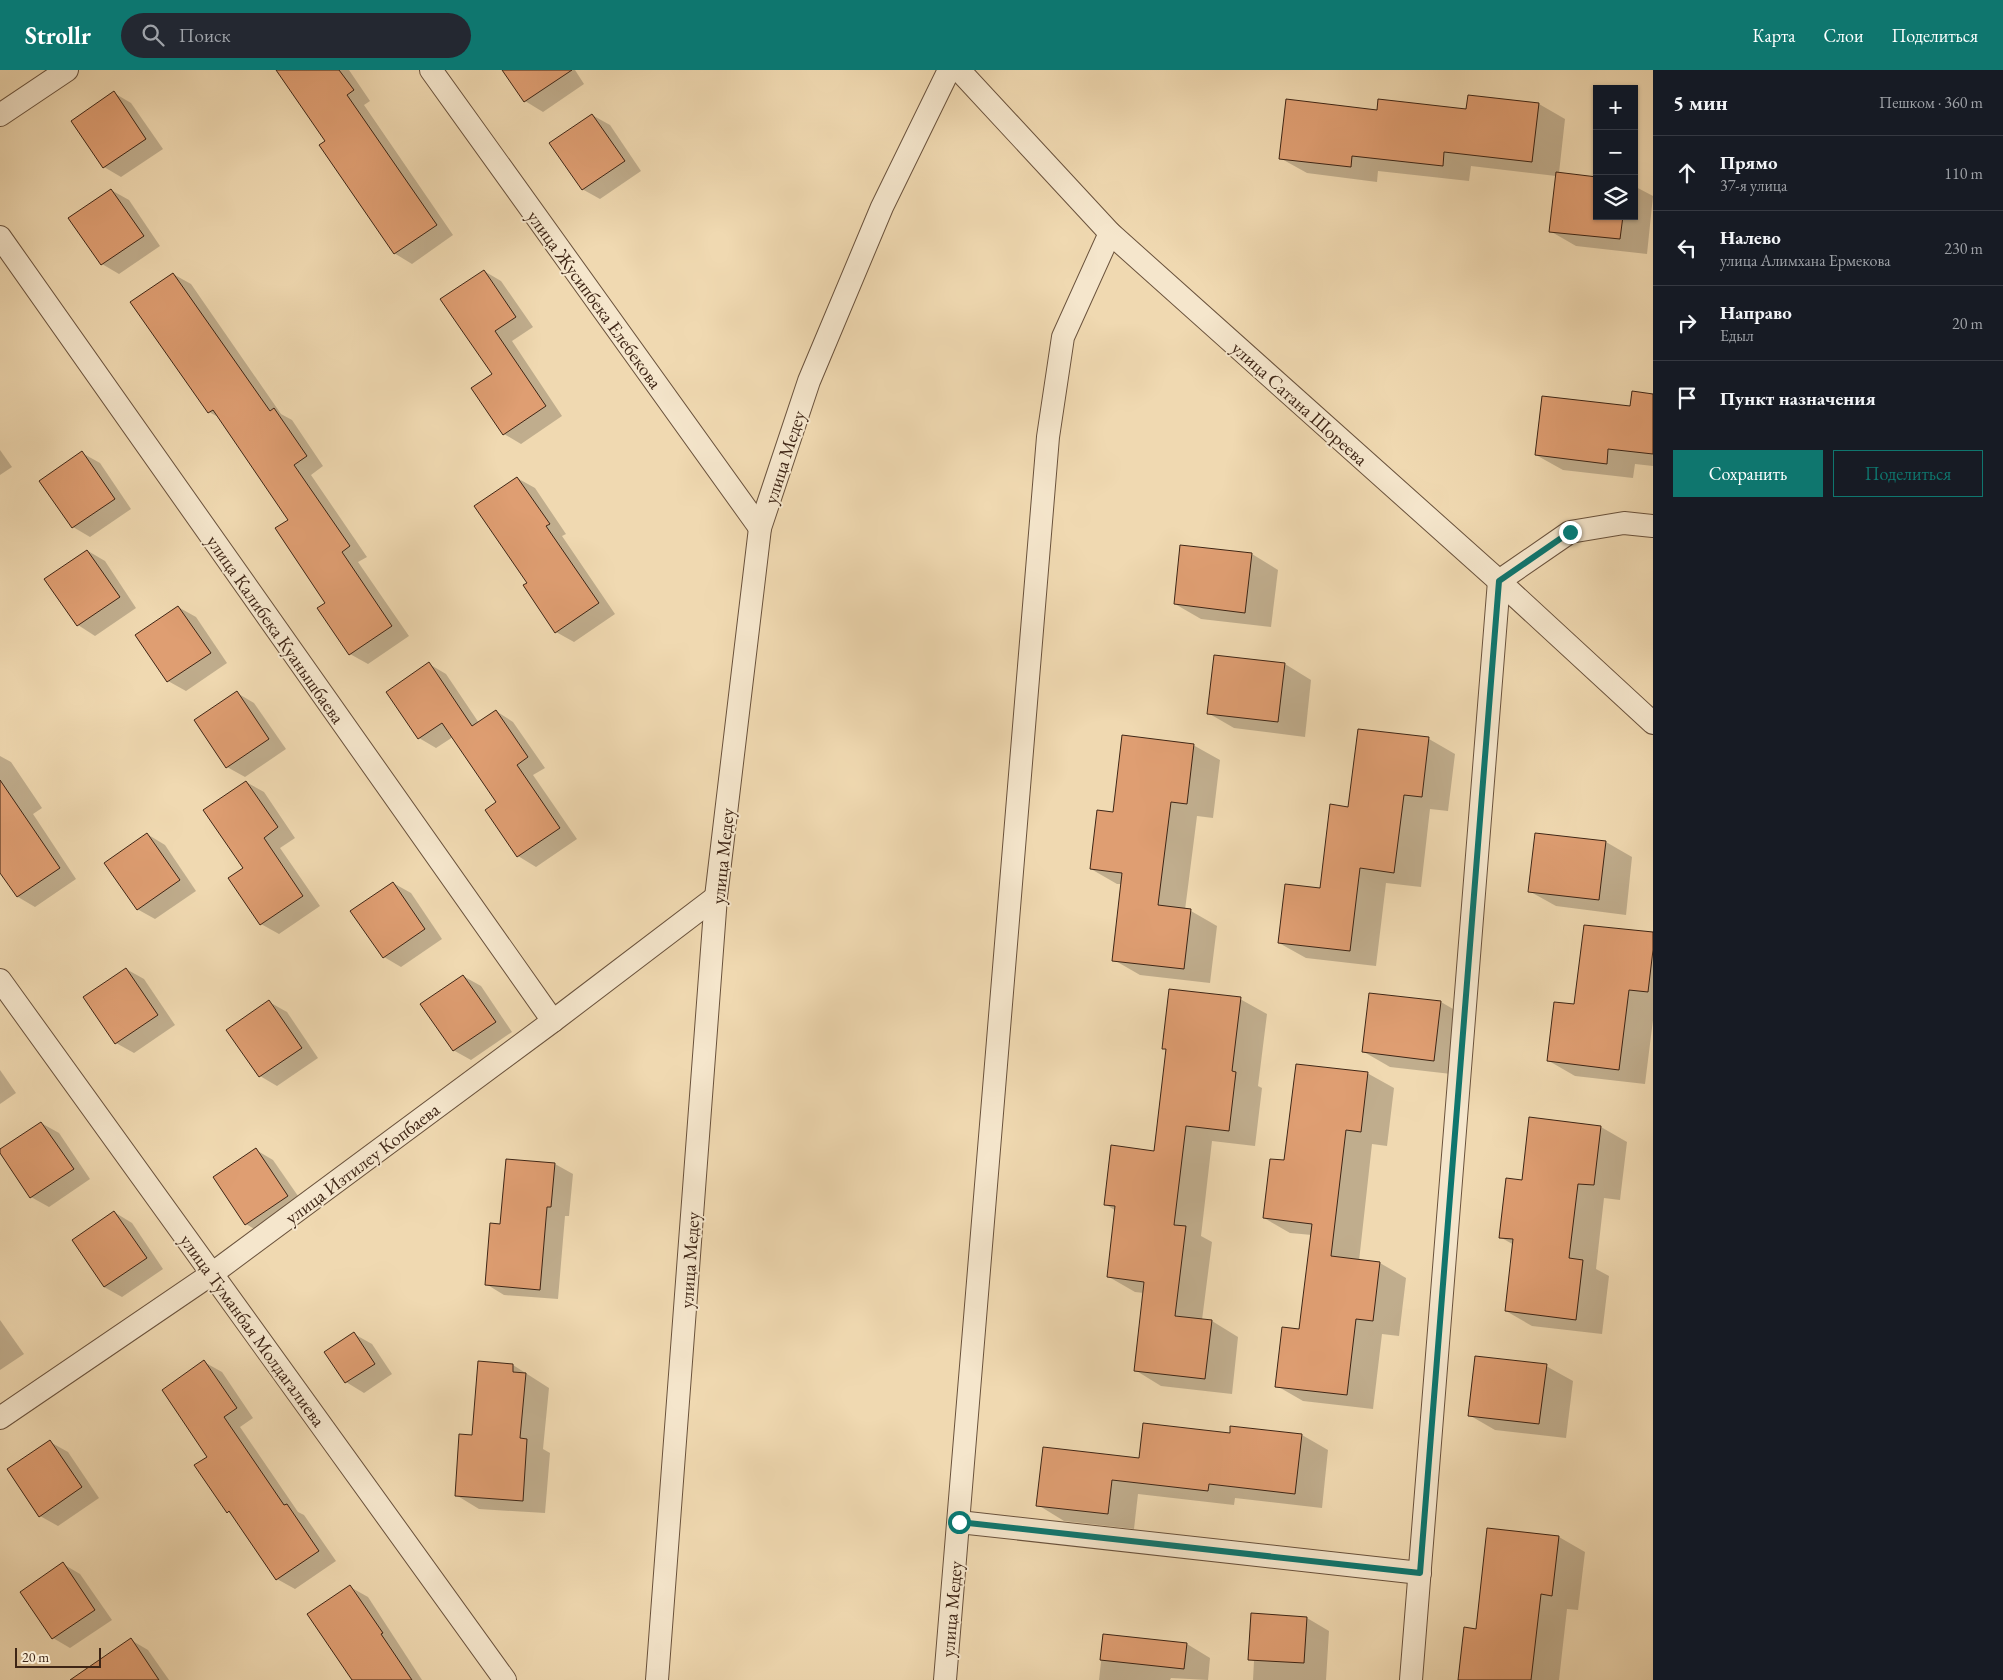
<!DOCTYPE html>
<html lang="ru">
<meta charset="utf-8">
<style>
:root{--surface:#171b24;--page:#242831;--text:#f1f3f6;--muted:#9ea1a6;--line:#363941;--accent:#0f766e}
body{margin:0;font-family:"EB Garamond",serif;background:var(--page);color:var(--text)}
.controls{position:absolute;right:15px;top:15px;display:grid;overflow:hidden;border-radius:0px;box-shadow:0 1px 4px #0004}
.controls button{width:45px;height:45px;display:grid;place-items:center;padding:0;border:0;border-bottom:1px solid var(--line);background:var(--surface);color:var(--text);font:25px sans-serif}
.scale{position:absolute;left:15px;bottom:12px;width:86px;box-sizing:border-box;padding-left:5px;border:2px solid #3e2515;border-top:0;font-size:14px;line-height:18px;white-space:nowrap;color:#3e2515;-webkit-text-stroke:4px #f5e6cc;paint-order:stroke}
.stop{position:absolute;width:15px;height:15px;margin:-11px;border:4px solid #0f766e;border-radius:50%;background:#fff}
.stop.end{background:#0f766e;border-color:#fff;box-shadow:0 1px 5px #0008}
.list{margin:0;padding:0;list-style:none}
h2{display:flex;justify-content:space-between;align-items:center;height:65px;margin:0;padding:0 20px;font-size:21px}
h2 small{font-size:16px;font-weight:400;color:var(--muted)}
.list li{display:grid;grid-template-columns:32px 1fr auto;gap:15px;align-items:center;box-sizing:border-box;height:75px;padding:0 20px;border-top:1px solid var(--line)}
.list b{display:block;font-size:19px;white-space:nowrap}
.list p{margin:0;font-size:16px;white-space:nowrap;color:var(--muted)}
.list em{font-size:16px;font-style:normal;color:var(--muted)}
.actions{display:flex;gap:10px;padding:15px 20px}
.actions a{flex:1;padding:11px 0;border:1px solid var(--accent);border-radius:0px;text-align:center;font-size:18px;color:var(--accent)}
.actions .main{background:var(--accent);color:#fff}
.icon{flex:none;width:28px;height:28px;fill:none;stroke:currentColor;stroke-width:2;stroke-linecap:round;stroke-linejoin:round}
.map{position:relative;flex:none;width:1653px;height:1610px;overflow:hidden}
header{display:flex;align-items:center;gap:30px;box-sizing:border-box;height:70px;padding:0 25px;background:var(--accent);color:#fff}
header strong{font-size:24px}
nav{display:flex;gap:28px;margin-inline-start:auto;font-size:18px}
.search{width:350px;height:45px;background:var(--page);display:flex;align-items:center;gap:12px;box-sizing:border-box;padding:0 18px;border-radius:28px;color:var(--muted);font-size:19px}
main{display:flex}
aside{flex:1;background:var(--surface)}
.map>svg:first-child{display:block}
.shadow{fill:#0003}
.building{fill:#df9e72;stroke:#3e2515}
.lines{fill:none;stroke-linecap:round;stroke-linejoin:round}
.minor-casing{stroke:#6a523c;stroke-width:24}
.minor{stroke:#f5e6cc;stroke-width:22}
.route{stroke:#0f766e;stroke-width:6}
.labels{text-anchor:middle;stroke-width:4;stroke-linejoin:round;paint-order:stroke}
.street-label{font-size:19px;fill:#3e2515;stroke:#f5e6cc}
</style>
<header>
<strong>Strollr</strong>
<div class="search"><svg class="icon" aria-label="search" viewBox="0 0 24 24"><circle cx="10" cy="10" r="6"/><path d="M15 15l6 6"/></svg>Поиск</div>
<nav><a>Карта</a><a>Слои</a><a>Поделиться</a></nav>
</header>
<main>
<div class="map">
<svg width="1653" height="1610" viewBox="0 0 1653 1610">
<rect width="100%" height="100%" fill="#f0d9b1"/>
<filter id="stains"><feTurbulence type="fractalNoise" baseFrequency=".004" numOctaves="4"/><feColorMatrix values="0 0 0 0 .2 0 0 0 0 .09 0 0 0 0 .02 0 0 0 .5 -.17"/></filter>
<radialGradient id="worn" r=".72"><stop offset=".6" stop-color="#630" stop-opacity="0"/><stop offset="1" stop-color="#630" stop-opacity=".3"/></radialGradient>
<!-- shadow -->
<g class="shadow">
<path d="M 278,0 L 349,0 L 370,31 L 364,35 L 453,165 L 412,194 L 394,183 L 327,71 Z"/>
<path d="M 504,0 L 575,0 L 584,14 L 543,42 L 525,31 Z"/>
<path d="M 114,23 L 131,33 L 163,79 L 121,107 L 104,97 Z"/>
<path d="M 1469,26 L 1539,34 L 1565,49 L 1559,103 L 1597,146 L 1634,146 L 1634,116 L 1653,126 L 1647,184 L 1576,176 L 1550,161 L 1556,106 L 1471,96 L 1469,111 L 1378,101 L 1377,112 L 1307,103 L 1280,88 L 1378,41 L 1467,40 Z"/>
<path d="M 592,45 L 610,55 L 641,101 L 600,129 L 582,119 Z"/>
<path d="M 111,120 L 129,130 L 160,176 L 119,204 L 102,194 Z"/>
<path d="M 484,201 L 501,211 L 533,257 L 512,271 L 562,346 L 521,374 L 504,364 L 493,304 Z"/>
<path d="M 173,204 L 191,214 L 281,344 L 292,350 L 323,396 L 311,405 L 367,487 L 358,492 L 409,566 L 368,594 L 350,584 L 319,538 L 327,533 L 289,450 L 220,348 L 209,342 Z"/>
<path d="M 1653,325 L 1653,396 L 1635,394 L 1633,408 L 1563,400 L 1536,385 Z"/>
<path d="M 0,380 L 12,397 L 0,405 Z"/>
<path d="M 82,383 L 100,393 L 131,439 L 90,467 L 73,457 Z"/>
<path d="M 517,408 L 535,418 L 566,464 L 562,466 L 615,544 L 574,572 L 556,562 L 529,513 Z"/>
<path d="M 1182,476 L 1252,484 L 1278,500 L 1271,557 L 1201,549 L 1175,534 Z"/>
<path d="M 88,481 L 105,491 L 136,538 L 95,566 L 78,555 Z"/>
<path d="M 178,537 L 196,547 L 227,593 L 186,621 L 168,611 Z"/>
<path d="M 1215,586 L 1285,594 L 1311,610 L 1305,667 L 1234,658 L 1208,643 Z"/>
<path d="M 429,594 L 446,604 L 479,653 L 496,641 L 513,652 L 545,698 L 533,705 L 577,769 L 536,797 L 518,786 L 487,740 L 498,733 L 453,667 L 436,678 L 419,668 Z"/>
<path d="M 237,623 L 254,633 L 286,679 L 245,707 L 227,697 Z"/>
<path d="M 1429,669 L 1455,684 L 1448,741 L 1430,739 L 1421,817 L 1386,813 L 1376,896 L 1306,888 L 1279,873 L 1321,819 L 1349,738 Z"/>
<path d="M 1193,675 L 1220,690 L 1213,748 L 1197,746 L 1185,840 L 1191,841 L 1217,856 L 1210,913 L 1140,905 L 1114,890 L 1122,814 L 1117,814 L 1091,799 L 1114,743 Z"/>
<path d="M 0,686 L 11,692 L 42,738 L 33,744 L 76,809 L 35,837 L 18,827 L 0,801 Z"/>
<path d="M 246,712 L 264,722 L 295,768 L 280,778 L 320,836 L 279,864 L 261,854 L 245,798 Z"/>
<path d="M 147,764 L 165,775 L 196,821 L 155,849 L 137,839 Z"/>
<path d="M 1536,764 L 1606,772 L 1632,787 L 1626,845 L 1556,836 L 1529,821 Z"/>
<path d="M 393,813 L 411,823 L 442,869 L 401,897 L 384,887 Z"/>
<path d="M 1653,864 L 1653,950 L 1645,1014 L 1575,1006 L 1549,991 L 1575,935 Z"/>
<path d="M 126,899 L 144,909 L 175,955 L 134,983 L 116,973 L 85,928 Z"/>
<path d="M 463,906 L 481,916 L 512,962 L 471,990 L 453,980 Z"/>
<path d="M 1240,929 L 1267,944 L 1258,1016 L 1262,1018 L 1255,1076 L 1212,1071 L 1201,1166 L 1212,1172 L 1202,1250 L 1212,1251 L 1238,1267 L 1232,1324 L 1161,1316 L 1135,1300 L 1144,1223 L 1135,1222 L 1109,1207 L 1116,1141 L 1105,1134 L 1156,1082 L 1167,980 L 1163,978 Z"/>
<path d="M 269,932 L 287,942 L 318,988 L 277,1016 L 260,1006 Z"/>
<path d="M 1441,932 L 1467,947 L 1460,1005 L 1390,997 L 1364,982 Z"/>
<path d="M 0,1000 L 16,1023 L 0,1034 Z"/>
<path d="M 1367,1003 L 1394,1018 L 1387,1076 L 1372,1074 L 1359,1191 L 1380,1193 L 1406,1208 L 1399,1266 L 1382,1264 L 1373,1339 L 1303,1331 L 1277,1316 L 1300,1260 L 1312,1165 L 1290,1163 L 1264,1148 L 1285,1092 Z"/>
<path d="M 41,1053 L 59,1063 L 90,1109 L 49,1137 L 31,1127 L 0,1081 Z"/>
<path d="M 1601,1057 L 1627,1072 L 1620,1130 L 1604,1128 L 1596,1199 L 1609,1206 L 1602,1264 L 1532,1256 L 1506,1241 L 1514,1175 L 1500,1167 L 1523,1111 Z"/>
<path d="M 256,1080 L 273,1090 L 305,1136 L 263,1164 L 246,1154 Z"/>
<path d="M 507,1090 L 555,1094 L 573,1104 L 569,1146 L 565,1146 L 558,1229 L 504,1225 L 486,1214 L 501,1155 Z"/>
<path d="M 114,1142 L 132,1153 L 163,1199 L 122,1227 L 104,1217 Z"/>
<path d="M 0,1250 L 24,1284 L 0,1300 Z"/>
<path d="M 354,1264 L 372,1274 L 392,1304 L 364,1323 L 346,1312 L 326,1282 Z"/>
<path d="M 204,1292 L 222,1302 L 253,1348 L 240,1357 L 298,1442 L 304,1445 L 336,1491 L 295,1519 L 277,1509 L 234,1445 L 228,1442 L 209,1387 Z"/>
<path d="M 513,1295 L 549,1318 L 543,1379 L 550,1383 L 545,1443 L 479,1439 L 456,1425 L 473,1366 Z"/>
<path d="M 1546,1296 L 1573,1311 L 1566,1368 L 1495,1360 L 1469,1345 Z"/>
<path d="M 1232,1357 L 1302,1365 L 1328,1380 L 1322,1438 L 1235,1428 L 1234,1435 L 1138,1424 L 1134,1459 L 1064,1451 L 1038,1435 L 1140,1389 L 1231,1364 Z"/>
<path d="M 50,1372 L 68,1382 L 99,1428 L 58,1456 L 40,1446 Z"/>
<path d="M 1489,1459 L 1559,1467 L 1585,1482 L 1578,1540 L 1567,1539 L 1559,1610 L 1459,1610 L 1477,1560 Z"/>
<path d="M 63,1494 L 80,1504 L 112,1550 L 70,1578 L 53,1568 Z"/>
<path d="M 350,1517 L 368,1527 L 422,1610 L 352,1610 Z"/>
<path d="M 1307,1548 L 1329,1561 L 1326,1610 L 1253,1610 L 1254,1591 L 1250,1589 Z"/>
<path d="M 1104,1566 L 1187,1574 L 1210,1588 L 1208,1610 L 1171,1608 L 1170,1610 L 1099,1610 Z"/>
<path d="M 131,1570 L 148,1580 L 169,1610 L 98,1610 Z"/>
</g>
<!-- building -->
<g class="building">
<path d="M 276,0 L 339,0 L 354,20 L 347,25 L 437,155 L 394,184 L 319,75 L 325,71 Z"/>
<path d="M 502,0 L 572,0 L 524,32 Z"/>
<path d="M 114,21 L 146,69 L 103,98 L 71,51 Z"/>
<path d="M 1468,25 L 1539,33 L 1532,92 L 1444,82 L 1443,96 L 1352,86 L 1351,97 L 1279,89 L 1286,29 L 1377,40 L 1378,29 L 1466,39 Z"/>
<path d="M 592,44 L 625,91 L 582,120 L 549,73 Z"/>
<path d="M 1556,102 L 1597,107 L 1597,146 L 1623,146 L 1620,169 L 1549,162 Z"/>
<path d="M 111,119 L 144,166 L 101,195 L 68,148 Z"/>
<path d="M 484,200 L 516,247 L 495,261 L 546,336 L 503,365 L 471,318 L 492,304 L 440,229 Z"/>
<path d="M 173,203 L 270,341 L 274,338 L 307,386 L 294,395 L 350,476 L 342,482 L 392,556 L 349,585 L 317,538 L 325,533 L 275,458 L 288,450 L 213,340 L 208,343 L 130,232 Z"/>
<path d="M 1632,321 L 1653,324 L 1653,384 L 1608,379 L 1607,394 L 1535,385 L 1542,326 L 1630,336 Z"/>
<path d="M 82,381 L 115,429 L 72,458 L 39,411 Z"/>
<path d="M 517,407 L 550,454 L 546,456 L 599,533 L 555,563 L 523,515 L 527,513 L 474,436 Z"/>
<path d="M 1180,475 L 1252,483 L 1245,543 L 1174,534 Z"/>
<path d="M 87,480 L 120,527 L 77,556 L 44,509 Z"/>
<path d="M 178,536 L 211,583 L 167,612 L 135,565 Z"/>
<path d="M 1214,585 L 1285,593 L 1278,652 L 1207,644 Z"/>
<path d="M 429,592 L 472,656 L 496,640 L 528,687 L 517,695 L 560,758 L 517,787 L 485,740 L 496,732 L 442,653 L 418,669 L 386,622 Z"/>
<path d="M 237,621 L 269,669 L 226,698 L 194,650 Z"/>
<path d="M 1358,659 L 1429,667 L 1422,727 L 1404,725 L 1394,803 L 1360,798 L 1350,881 L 1278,873 L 1285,814 L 1320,818 L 1330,734 L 1348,737 Z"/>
<path d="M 1122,665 L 1194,674 L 1187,734 L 1171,732 L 1158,835 L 1191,839 L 1184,899 L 1112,891 L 1122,803 L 1090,799 L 1097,740 L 1113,742 Z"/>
<path d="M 0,710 L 60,798 L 17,827 L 0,803 Z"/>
<path d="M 246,711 L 278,757 L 264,768 L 303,826 L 260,855 L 228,808 L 243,798 L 203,740 Z"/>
<path d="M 147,763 L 180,810 L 137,840 L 104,793 Z"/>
<path d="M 1535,763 L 1606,771 L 1599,830 L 1528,822 Z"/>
<path d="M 393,812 L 425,859 L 383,888 L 350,841 Z"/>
<path d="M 1584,855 L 1653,862 L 1653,880 L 1648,922 L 1629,920 L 1619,1000 L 1547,991 L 1554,932 L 1574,934 Z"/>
<path d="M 126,898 L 158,945 L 115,974 L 83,927 Z"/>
<path d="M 463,905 L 496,952 L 453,981 L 420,934 Z"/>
<path d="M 1169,919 L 1241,927 L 1232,1001 L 1236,1002 L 1229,1061 L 1186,1056 L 1174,1155 L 1186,1156 L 1175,1246 L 1212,1250 L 1205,1309 L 1134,1301 L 1144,1212 L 1107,1207 L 1115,1136 L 1104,1135 L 1111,1075 L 1154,1081 L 1166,979 L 1162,979 Z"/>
<path d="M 1369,923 L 1441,931 L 1434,991 L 1362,982 Z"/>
<path d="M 269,930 L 302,978 L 259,1007 L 226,960 Z"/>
<path d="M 1296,994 L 1368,1002 L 1361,1062 L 1346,1060 L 1331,1186 L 1380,1192 L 1373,1251 L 1356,1249 L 1347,1325 L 1275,1317 L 1282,1257 L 1299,1259 L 1312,1154 L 1263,1148 L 1270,1089 L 1284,1090 Z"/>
<path d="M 1529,1047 L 1601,1056 L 1594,1115 L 1578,1114 L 1569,1188 L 1583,1190 L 1576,1250 L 1505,1241 L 1513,1169 L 1499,1168 L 1506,1108 L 1522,1110 Z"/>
<path d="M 41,1052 L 74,1099 L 30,1128 L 0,1083 L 0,1079 Z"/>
<path d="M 256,1078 L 288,1126 L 245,1155 L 213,1107 Z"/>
<path d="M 506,1089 L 555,1093 L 551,1137 L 547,1137 L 540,1220 L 485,1215 L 490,1153 L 500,1154 Z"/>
<path d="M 114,1141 L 147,1188 L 104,1217 L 72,1170 Z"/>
<path d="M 354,1262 L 375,1294 L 345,1313 L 324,1282 Z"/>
<path d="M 1475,1286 L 1547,1294 L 1539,1354 L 1468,1346 Z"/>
<path d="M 204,1290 L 237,1338 L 224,1347 L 284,1435 L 287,1434 L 319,1481 L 276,1510 L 229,1441 L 227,1443 L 194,1395 L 207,1387 L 162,1320 Z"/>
<path d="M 478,1291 L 513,1294 L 513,1302 L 526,1303 L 520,1368 L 527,1369 L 523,1431 L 455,1426 L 459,1364 L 472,1365 Z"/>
<path d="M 1143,1353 L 1230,1363 L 1230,1356 L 1302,1364 L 1295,1424 L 1209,1414 L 1208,1421 L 1112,1410 L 1108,1444 L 1036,1436 L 1043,1377 L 1139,1388 Z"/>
<path d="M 50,1370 L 82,1417 L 39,1447 L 7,1399 Z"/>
<path d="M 1487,1458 L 1559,1466 L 1552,1526 L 1541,1524 L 1531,1610 L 1458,1610 L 1464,1557 L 1476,1559 Z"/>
<path d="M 63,1492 L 95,1540 L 52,1569 L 20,1522 Z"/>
<path d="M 350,1515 L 383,1563 L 381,1564 L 412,1610 L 352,1610 L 307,1544 Z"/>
<path d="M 1251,1543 L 1307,1547 L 1304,1593 L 1248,1590 Z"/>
<path d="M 1103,1564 L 1187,1573 L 1184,1599 L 1100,1590 Z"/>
<path d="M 131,1568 L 159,1610 L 70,1610 Z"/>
</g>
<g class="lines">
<!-- minor casing -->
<g class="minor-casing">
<g id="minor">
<path d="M 431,0 L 760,458"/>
<path d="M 959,0 L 1110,163 L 1499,511 L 1653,653"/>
<path d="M 0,45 L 67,0"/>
<path d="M 0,167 L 553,951"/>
<path d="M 0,910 L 505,1610"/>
<path d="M 0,1348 L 213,1203 L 553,951 L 716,827"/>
<path d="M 959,1452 L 1420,1503"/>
<path d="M 657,1610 L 716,827 L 760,458 L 809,311 L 882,137 L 949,0"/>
<path d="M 945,1610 L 1048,367 L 1063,267 L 1110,163"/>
<path d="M 1411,1610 L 1499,511 L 1570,462 L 1624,453 L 1653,456"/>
</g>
</g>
<!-- minor -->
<use href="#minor" class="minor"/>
</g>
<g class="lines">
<!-- route -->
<path class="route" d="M 959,1452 L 1420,1503 L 1499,511 L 1570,462"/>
</g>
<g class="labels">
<!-- street labels -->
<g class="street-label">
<text transform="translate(595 229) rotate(54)" y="7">улица Жусипбека Елебекова</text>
<text transform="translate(1300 333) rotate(42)" y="7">улица Сатана Шореева</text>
<text transform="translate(784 387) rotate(-72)" y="7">улица Медеу</text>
<text transform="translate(276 559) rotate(55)" y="7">улица Калибека Куанышбаева</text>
<text transform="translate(722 786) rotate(-84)" y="7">улица Медеу</text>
<text transform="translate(362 1093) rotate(-37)" y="7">улица Изтилеу Копбаева</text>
<text transform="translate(689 1190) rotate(-86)" y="7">улица Медеу</text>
<text transform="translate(253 1260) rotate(54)" y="7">улица Туманбая Молдагалиева</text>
<text transform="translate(951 1539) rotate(-85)" y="7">улица Медеу</text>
</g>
</g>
<rect width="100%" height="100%" filter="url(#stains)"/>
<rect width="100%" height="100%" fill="url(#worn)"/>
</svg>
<div class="controls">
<button>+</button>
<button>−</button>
<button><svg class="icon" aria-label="layers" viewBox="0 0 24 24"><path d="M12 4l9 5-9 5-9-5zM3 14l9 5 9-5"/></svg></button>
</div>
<div class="scale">20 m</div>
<div class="stop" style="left:959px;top:1452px"></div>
<div class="stop end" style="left:1570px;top:462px"></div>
</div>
<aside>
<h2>5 мин<small>Пешком · 360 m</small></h2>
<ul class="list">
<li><svg class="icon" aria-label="ahead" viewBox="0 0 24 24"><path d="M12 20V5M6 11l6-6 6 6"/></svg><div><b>Прямо</b><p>37-я улица</p></div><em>110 m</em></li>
<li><svg class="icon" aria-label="left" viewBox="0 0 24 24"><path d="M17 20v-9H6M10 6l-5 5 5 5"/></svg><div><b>Налево</b><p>улица Алимхана Ермекова</p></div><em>230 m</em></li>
<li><svg class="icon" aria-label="right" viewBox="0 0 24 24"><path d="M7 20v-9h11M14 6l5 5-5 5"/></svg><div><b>Направо</b><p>Едыл</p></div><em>20 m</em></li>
<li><svg class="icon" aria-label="arrive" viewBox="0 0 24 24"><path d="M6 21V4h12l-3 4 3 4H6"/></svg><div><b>Пункт назначения</b></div></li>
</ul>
<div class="actions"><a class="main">Сохранить</a><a>Поделиться</a></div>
</aside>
</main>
